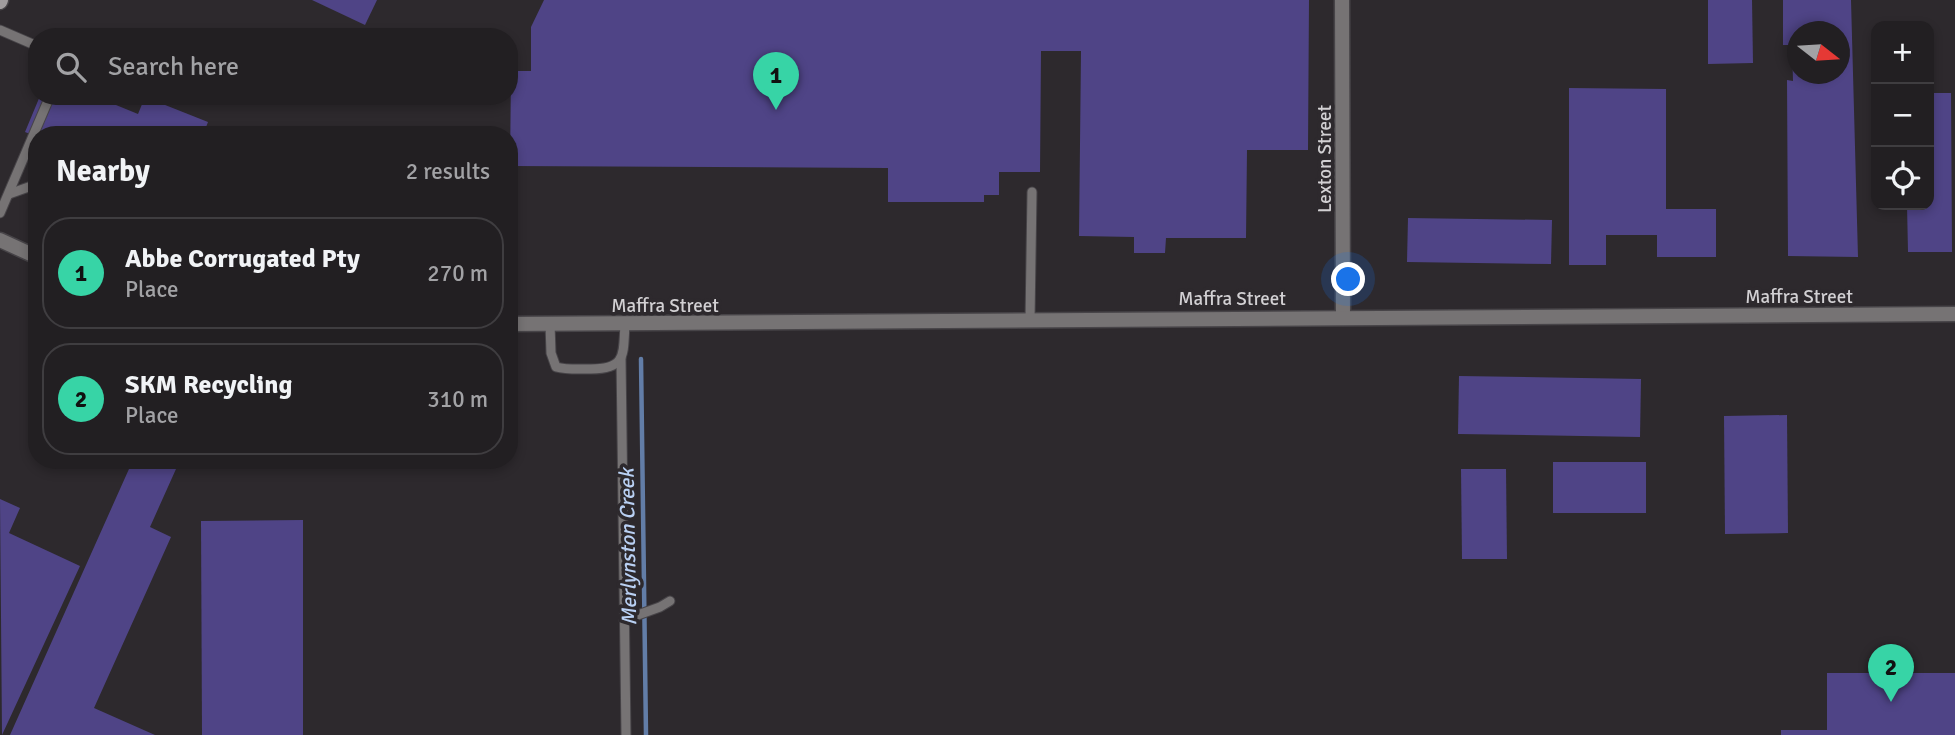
<!DOCTYPE html>
<meta charset="utf-8">
<style>
:root{--surface:#221f22;--page:#2e2c2f;--text:#f1f3f6;--muted:#a2a2a5;--line:#3f3d40;--accent:#37d4a6}
body{margin:0;font-family:Signika,sans-serif;background:var(--page);color:var(--text)}
.controls{position:absolute;right:21px;top:21px;display:grid;overflow:hidden;border-radius:14px;box-shadow:0 4px 10px #0003}
.controls button{width:63px;height:63px;display:grid;place-items:center;padding:0;border:0;border-bottom:2px solid var(--line);background:var(--surface);color:var(--text);font:35px sans-serif}
.compass{position:absolute;left:1787px;top:21px;width:63px;height:63px;border-radius:50%;background:var(--surface);box-shadow:0 4px 10px #0003;rotate:107deg}
.you{position:absolute;left:1349px;top:280px;width:24px;height:24px;margin:-18px;border:5px solid #fff;border-radius:50%;background:#1a73e8;box-shadow:0 0 0 10px #1a73e833}
.badge{display:grid;place-items:center;width:46px;height:46px;border-radius:50%;background:var(--accent);color:#111;font-size:23px;font-weight:700}
.pin{position:absolute;translate:-50% -58px;filter:drop-shadow(0 2px 4px #0008)}
.pin::after{content:'';position:absolute;top:37px;width:24px;height:21px;background:inherit;clip-path:polygon(0 0,100% 0,50% 100%)}
.list{margin:0;padding:0;list-style:none}
h2{display:flex;justify-content:space-between;align-items:center;height:91px;margin:0;padding:0 28px;font-size:30px}
h2 small{font-size:23px;font-weight:400;color:var(--muted)}
.list li{display:grid;grid-template-columns:46px 1fr auto;gap:21px;align-items:center;box-sizing:border-box;height:112px;margin:0 14px 14px;padding:0 14px;border:2px solid var(--line);border-radius:28px}
.list b{display:block;font-size:26px;white-space:nowrap}
.list p{margin:0;font-size:23px;white-space:nowrap;color:var(--muted)}
.list em{font-size:23px;font-style:normal;color:var(--muted)}
.icon{flex:none;width:38px;height:38px;fill:none;stroke:currentColor;stroke-width:2;stroke-linecap:round;stroke-linejoin:round}
.map{position:relative;flex:none;width:1955px;height:735px;overflow:hidden}
.search{position:absolute;background:var(--surface);box-shadow:0 4px 10px #0003;left:28px;top:28px;width:490px;height:77px;display:flex;align-items:center;gap:18px;box-sizing:border-box;padding:0 24px;border-radius:28px;color:var(--muted);font-size:26px}
.panel{position:absolute;background:var(--surface);box-shadow:0 4px 10px #0003;left:28px;top:126px;width:490px;height:343px;border-radius:28px}
.map>svg:first-child{display:block}
.lines{fill:none;stroke-linecap:round;stroke-linejoin:round}
.stream{stroke:#627da7;stroke-width:4.5}
.building{fill:#4f4486;fill-rule:evenodd}
.service-casing{stroke:#474448;stroke-width:11}
.minor-casing{stroke:#474448;stroke-width:17}
.secondary-casing{stroke:#474448;stroke-width:17}
.service{stroke:#767374;stroke-width:9}
.minor{stroke:#767374;stroke-width:14}
.secondary{stroke:#a09c9e;stroke-width:14}
.labels{text-anchor:middle;stroke-width:7;stroke-linejoin:round;paint-order:stroke}
.street-label{font-size:19px;fill:#d2d0d3;stroke:#2d292d}
.water-label{font-size:21px;font-style:italic;fill:#b9d0f3;stroke:#2d292d}
</style>
<div class="map">
<svg width="1955" height="735" viewBox="0 0 1955 735">
<rect width="100%" height="100%" fill="#2d292d"/>
<g class="lines">
<!-- stream -->
<path class="stream" d="M 641,359 L 646,735"/>
</g>
<!-- building -->
<g class="building">
<path d="M 312,0 L 377,0 L 365,25 Z"/>
<path d="M 544,0 L 1309,0 L 1308,150 L 1247,150 L 1246,238 L 1166,238 L 1165,253 L 1134,253 L 1134,237 L 1079,236 L 1081,51 L 1041,51 L 1040,172 L 999,172 L 999,195 L 984,195 L 984,202 L 888,202 L 888,168 L 510,166 L 511,71 L 531,71 L 531,27 Z"/>
<path d="M 1708,0 L 1752,0 L 1753,63 L 1708,64 Z"/>
<path d="M 1783,0 L 1851,0 L 1858,257 L 1788,256 L 1787,80 L 1793,81 L 1792,45 L 1783,45 ZM 1798,32 L 1840,32 L 1840,74 L 1798,74 Z"/>
<path d="M 1569,88 L 1666,89 L 1666,209 L 1716,209 L 1716,257 L 1657,257 L 1657,235 L 1606,235 L 1606,265 L 1569,265 Z"/>
<path d="M 1929,93 L 1951,93 L 1952,252 L 1908,252 L 1907,205 L 1929,205 Z"/>
<path d="M 40,96 L 73,98 L 94,96 L 138,114 L 145,97 L 208,122 L 203,135 L 37,135 L 37,137 L 25,132 Z"/>
<path d="M 1408,218 L 1552,220 L 1551,264 L 1407,262 Z"/>
<path d="M 1459,376 L 1641,379 L 1640,437 L 1458,434 Z"/>
<path d="M 1787,415 L 1788,533 L 1725,534 L 1724,416 Z"/>
<path d="M 133,460 L 156,460 L 176,469 L 150,527 L 171,537 L 94,708 L 155,735 L 10,735 Z"/>
<rect x="1553" y="462" width="93" height="51"/>
<path d="M 1461,469 L 1506,469 L 1507,559 L 1462,559 Z"/>
<path d="M 0,499 L 20,508 L 9,533 L 80,566 L 2,735 Z"/>
<path d="M 303,520 L 303,735 L 202,735 L 201,521 Z"/>
<path d="M 1827,673 L 1955,673 L 1955,735 L 1781,735 L 1781,730 L 1827,730 Z"/>
</g>
<g class="lines">
<!-- service casing -->
<g class="service-casing">
<g id="service">
<path d="M 0,30 L 37,46"/>
<path d="M 9,194 L 37,184"/>
<path d="M 0,213 L 50,96"/>
<path d="M 1030,320 L 1032,192"/>
<path d="M 550,324 L 551,353 L 556,367 C 567,370 579,369 591,369 C 627,369 623,354 625,324"/>
<path d="M 621,358 L 626,735"/>
<path d="M 624,620 L 660,607 L 670,601"/>
</g>
</g>
<!-- minor casing -->
<g class="minor-casing">
<g id="minor">
<path d="M 1342,0 L 1343,317"/>
<path d="M 0,240 L 37,257"/>
<path d="M 509,324 L 1955,314"/>
</g>
</g>
<!-- secondary casing -->
<g class="secondary-casing">
<path id="secondary" d="M 0,2 L 1,0"/>
</g>
<!-- service -->
<use href="#service" class="service"/>
<!-- minor -->
<use href="#minor" class="minor"/>
<!-- secondary -->
<use href="#secondary" class="secondary"/>
</g>
<g class="labels">
<!-- street labels -->
<g class="street-label">
<text transform="translate(1324 159) rotate(-90)" y="7">Lexton Street</text>
<text x="1799" y="303">Maffra Street</text>
<text x="1232" y="305">Maffra Street</text>
<text x="665" y="312">Maffra Street</text>
</g>
<!-- water labels -->
<g class="water-label">
<text transform="translate(628 547) rotate(-91)" y="7">Merlynston Creek</text>
</g>
</g>
</svg>
<div class="controls">
<button>+</button>
<button>−</button>
<button><svg class="icon" aria-label="locate" viewBox="0 0 24 24"><circle cx="12" cy="12" r="6"/><path d="M12 2v4M12 18v4M2 12h4M18 12h4"/></svg></button>
</div>
<svg class="compass" viewBox="-18 -18 36 36"><path d="M0-13l5 13h-10z" fill="#e53935"/><path d="M0 13l5-13h-10z" fill="#a2a2a5"/></svg>
<div class="you"></div>
<div class="pin badge" style="left:776px;top:110px">1</div>
<div class="pin badge" style="left:1891px;top:702px">2</div>
<div class="search"><svg class="icon" aria-label="search" viewBox="0 0 24 24"><circle cx="10" cy="10" r="6"/><path d="M15 15l6 6"/></svg>Search here</div>
<section class="panel">
<h2>Nearby<small>2 results</small></h2>
<ul class="list">
<li><span class="badge">1</span><div><b>Abbe Corrugated Pty</b><p>Place</p></div><em>270 m</em></li>
<li><span class="badge">2</span><div><b>SKM Recycling</b><p>Place</p></div><em>310 m</em></li>
</ul>
</section>
</div>
